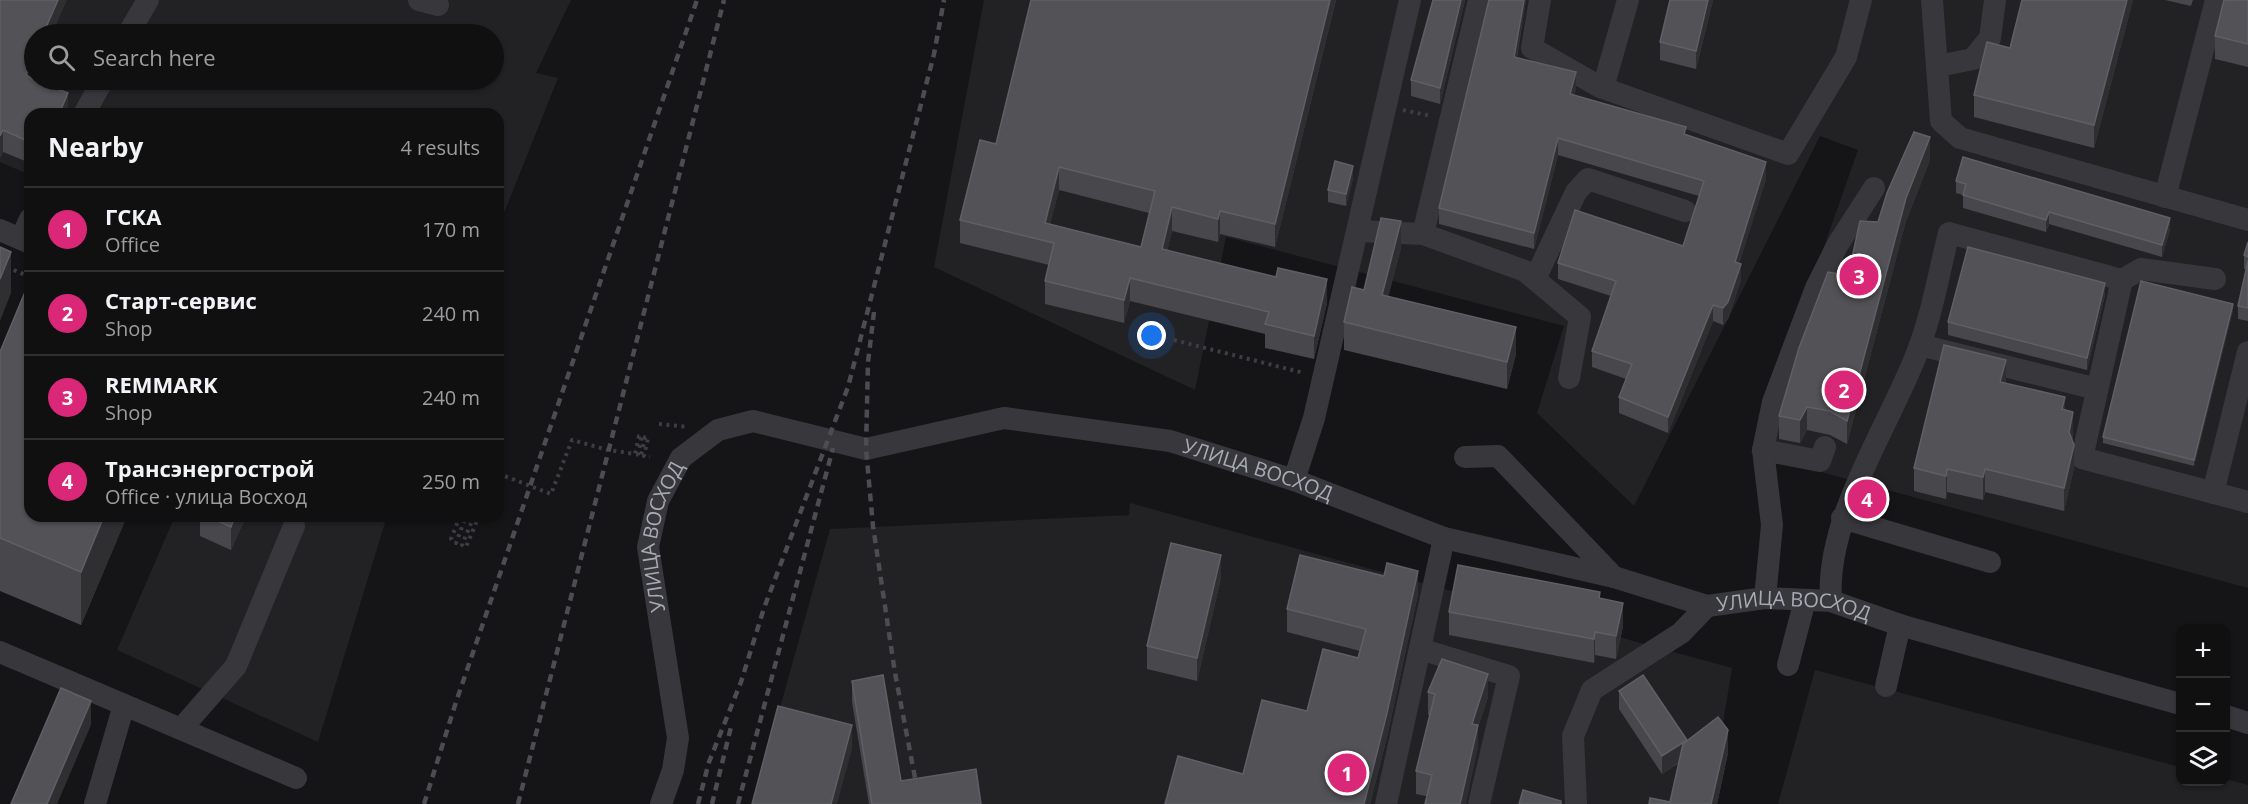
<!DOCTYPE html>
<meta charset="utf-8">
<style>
:root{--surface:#101011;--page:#1e1e1f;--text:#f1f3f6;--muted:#9c9d9f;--line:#303031;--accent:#db2777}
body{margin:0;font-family:"Open Sans",sans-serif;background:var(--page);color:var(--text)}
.controls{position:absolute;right:18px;bottom:18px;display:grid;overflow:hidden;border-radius:12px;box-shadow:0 2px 4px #0004}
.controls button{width:54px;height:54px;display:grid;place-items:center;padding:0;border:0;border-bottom:2px solid var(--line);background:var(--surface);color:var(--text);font:30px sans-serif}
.you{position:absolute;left:1152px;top:336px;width:21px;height:21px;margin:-15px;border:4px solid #fff;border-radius:50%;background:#1a73e8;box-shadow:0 0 0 9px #1a73e833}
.badge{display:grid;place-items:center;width:39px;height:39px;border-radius:50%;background:var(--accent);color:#fff;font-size:20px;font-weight:700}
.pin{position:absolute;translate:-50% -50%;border:3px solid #fff;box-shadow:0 2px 6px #0006}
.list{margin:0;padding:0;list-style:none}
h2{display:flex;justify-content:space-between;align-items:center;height:78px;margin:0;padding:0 24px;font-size:26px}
h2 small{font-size:20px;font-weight:400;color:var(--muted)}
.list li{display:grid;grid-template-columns:39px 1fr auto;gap:18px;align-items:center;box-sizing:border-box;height:84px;padding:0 24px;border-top:2px solid var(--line)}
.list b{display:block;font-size:22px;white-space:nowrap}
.list p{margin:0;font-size:20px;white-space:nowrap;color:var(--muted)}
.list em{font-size:20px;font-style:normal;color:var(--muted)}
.icon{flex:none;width:33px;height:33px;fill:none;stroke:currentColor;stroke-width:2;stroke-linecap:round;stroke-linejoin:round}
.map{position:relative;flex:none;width:2248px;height:804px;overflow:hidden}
.search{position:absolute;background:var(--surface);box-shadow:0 2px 4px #0004;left:24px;top:24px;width:480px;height:66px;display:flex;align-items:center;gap:15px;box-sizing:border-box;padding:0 21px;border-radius:33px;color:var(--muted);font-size:22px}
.panel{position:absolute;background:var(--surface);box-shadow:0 2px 4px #0004;left:24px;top:108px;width:480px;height:414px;border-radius:18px}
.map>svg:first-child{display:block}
.built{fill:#222124;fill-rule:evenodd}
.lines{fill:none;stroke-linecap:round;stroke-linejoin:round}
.path{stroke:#3d3e43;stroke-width:4;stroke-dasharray:3 4.5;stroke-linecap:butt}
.minor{stroke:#37373c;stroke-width:22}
.rail{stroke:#4c4c53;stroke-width:4.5;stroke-dasharray:8 6;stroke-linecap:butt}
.wall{fill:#47474c;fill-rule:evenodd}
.shaded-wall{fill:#2f2f32}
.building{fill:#525257;stroke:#5f6066;stroke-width:1.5;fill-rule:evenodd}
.labels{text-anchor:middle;stroke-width:4.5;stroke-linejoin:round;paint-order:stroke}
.street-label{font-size:20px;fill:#a8abb6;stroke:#101012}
</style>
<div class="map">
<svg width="2248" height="804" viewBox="0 0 2248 804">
<rect width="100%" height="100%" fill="#151517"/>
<!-- built -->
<g class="built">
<path d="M 0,0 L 571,0 L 536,73 L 558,78 L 498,228 L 498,114 L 30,114 L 30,175 L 0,162 ZM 34,34 L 494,34 L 494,80 L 34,80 Z"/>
<path d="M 984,0 L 2248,0 L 2248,588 L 1751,453 L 1858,150 L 1820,136 L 1634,506 L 1537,413 L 1564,326 L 1226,237 L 1195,390 L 934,267 Z"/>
<path d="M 1130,503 L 1732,668 L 1710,804 L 753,804 L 830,529 L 1129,515 Z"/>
<path d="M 175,516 L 387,516 L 318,742 L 117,650 Z"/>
<path d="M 1815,670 L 2180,767 L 2180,782 L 2226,782 L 2226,779 L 2248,785 L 2248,804 L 1778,804 Z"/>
</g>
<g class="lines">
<!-- path -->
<g class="path">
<path d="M 1403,110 L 1431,116"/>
<path d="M 0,264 L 30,277"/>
<path d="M 1174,340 L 1304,373"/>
<path d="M 659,424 L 688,427"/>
<path d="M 498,486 L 502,475 L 551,494 L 572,440 L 608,450 L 635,454 L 639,436 L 642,436 L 638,455 L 641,456 L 645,437 L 648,438 L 644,456 L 650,457"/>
<path d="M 460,516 L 451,539 L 456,543 L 466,516"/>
<path d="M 474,516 L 462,545 L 466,547 L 479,516"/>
</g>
<!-- minor -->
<g class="minor">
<path d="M 419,0 L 438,5"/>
<path d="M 1540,0 L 1532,48 L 1600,87 L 1788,154 L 1846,57 L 1861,0"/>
<path d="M 1932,0 L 1941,121 L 1960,138 L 2248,220"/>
<path d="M 128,34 L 148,0"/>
<path d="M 1938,66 L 1973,59 L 1990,38 L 1995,0"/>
<path d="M 1603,88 L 1628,0"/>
<path d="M 84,114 L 103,80"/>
<path d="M 2165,197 L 2216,0"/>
<path d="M 0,230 L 30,243"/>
<path d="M 1358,231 L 1423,234 L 1525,271 L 1580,317 L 1569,378"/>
<path d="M 1423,234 L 1479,0"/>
<path d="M 21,239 L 30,219"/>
<path d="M 1535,279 L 1576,192 L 1588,179 L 1685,211"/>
<path d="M 2122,280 L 2141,269 L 2215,279"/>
<path d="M 1920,345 L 2097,389"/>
<path d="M 1763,450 L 1820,461 L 1825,447"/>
<path d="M 1465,457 L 1498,456 L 1614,577"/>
<path d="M 1294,480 L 1314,418 L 1410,0"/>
<path d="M 2213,493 L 2248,352"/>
<path d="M 1842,518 L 1990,562"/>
<path d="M 1765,598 L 1772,525 L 1763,450 L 1773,402 L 1816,288 L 1838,244 L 1874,188"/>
<path d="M 1831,601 C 1825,519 1888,428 1917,353 C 1932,315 1939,272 1949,233 L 2122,280 L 2082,458 L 2248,502"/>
<path d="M 1420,649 L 1509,676 L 1479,804"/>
<path d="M 0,652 L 296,778"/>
<path d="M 1788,665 L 1805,600"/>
<path d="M 1886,686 L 1900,625"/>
<path d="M 2226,716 L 2248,723"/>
<path d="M 181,729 L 236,666 L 294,526"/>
<path d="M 95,804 L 124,705"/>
<path id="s1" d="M 661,804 L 673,770 L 678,738 L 648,547 L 658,501 L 681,458 L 718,430 L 753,421 L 866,449 L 1004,418 L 1170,441 L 1294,480 L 1444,538 L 1614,577 L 1707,606 L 1765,598 L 1831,601 L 1900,625 L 2180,704"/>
<path d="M 1386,804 L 1444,538"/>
<path d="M 1576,804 L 1573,736 L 1592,690 L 1681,633 L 1707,606"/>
</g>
<!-- rail -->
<g class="rail">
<path d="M 874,312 L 868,362 L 866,449 L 873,526 L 895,673 L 920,804"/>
<path d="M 424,804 L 456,702 L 697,0"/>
<path d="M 518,804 L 724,0"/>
<path d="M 698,804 L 709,762 L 741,682 L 764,608 L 848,387 L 934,54 L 944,0"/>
<path d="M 712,804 L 732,723"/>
<path d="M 738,804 L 833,448"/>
</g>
</g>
<!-- wall -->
<g class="wall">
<path d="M 0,0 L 34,78 L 68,114 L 30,114 L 30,163 L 3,152 L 0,158 Z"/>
<path d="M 1031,0 L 1336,0 L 1275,247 L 1220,234 L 1218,242 L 1172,231 L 1167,251 L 1327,303 L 1314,359 L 1265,348 L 1265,334 L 1130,301 L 1124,323 L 1045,304 L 1045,281 L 1049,265 L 960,243 L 960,220 L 996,144 ZM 1059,190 L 1149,213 L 1141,247 L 1050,224 Z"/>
<path d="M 1433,0 L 1465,0 L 1440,104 L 1411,96 L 1411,80 Z"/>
<path d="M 1489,0 L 1526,0 L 1517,57 L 1576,89 L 1574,95 L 1686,134 L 1766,179 L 1739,263 L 1741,280 L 1728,319 L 1723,325 L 1713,321 L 1668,433 L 1619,413 L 1619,397 L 1626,379 L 1592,367 L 1592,351 L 1611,296 L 1558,279 L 1558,263 L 1683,246 L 1699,196 L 1558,155 L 1534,249 L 1439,224 L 1439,208 Z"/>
<path d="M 1713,0 L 1696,69 L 1660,60 L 1660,42 Z"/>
<path d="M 2022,0 L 2133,0 L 2094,148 L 1974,117 L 1974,95 L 2010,48 Z"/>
<path d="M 2165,0 L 2193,0 L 2191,6 Z"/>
<path d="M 2248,0 L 2248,67 L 2215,59 L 2215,36 Z"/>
<path d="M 1930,160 L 1906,221 L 1847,444 L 1830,435 L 1807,430 L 1800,443 L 1779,439 L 1779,416 L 1839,274 L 1850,267 Z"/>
<path d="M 1353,178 L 1346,206 L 1328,202 L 1328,190 Z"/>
<path d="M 1956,181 L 2170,230 L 2162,257 L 2049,224 L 2046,232 L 1963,208 L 1963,195 L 1956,193 Z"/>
<path d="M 2248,242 L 2248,321 L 2238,319 L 2238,306 L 2246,269 L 2244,269 L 2244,255 Z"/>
<path d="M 1401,248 L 1388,296 L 1516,354 L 1507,389 L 1344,350 L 1344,322 L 1364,290 Z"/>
<path d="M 2105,295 L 2087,370 L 1948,335 L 1948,322 Z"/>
<path d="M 2233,310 L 2194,466 L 2103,443 L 2103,437 Z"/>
<path d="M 0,352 L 30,516 L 127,516 L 81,625 L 0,591 Z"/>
<path d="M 2006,383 L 2065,410 L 2073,435 L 2072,441 L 2074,468 L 2064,511 L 1985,492 L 1983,500 L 1947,492 L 1946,499 L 1914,491 L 1914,468 Z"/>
<path d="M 200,516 L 246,516 L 231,550 L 200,536 Z"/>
<path d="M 1221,578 L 1197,681 L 1147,669 L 1147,646 Z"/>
<path d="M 1418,594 L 1387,737 L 1370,804 L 1165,804 L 1243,774 L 1307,711 L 1358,658 L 1360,651 L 1287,632 L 1287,609 Z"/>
<path d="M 1600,598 L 1623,626 L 1616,659 L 1595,655 L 1594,663 L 1449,635 L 1449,612 Z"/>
<path d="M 852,681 L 901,781 L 981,804 L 869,804 L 852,702 Z"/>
<path d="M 1619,691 L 1687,741 L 1728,753 L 1717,804 L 1649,804 L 1670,802 L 1679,763 L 1662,774 L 1619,709 Z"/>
<path d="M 1428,692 L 1488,697 L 1478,727 L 1478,748 L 1426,796 L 1416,794 L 1416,771 L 1430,715 L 1428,715 Z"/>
</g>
<!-- shaded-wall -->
<g class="shaded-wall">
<path d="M 58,0 L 67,0 L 52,34 L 43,34 Z"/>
<path d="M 1330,0 L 1336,0 L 1275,247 L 1275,224 Z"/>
<path d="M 1461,0 L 1465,0 L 1440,104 L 1440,88 Z"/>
<path d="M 1524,0 L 1526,0 L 1514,73 L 1514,57 Z"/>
<path d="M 1708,0 L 1713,0 L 1696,69 L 1696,51 Z"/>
<path d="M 2127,0 L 2133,0 L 2094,148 L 2094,125 Z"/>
<path d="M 34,55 L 34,76 L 26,97 L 26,75 Z"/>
<path d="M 1576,72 L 1576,89 L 1570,110 L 1570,94 Z"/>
<path d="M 68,93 L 68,114 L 59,114 Z"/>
<path d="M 3,130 L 3,152 L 0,158 L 0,136 Z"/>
<path d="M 1930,137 L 1930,160 L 1906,221 L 1847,444 L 1847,421 L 1906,198 Z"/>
<path d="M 1558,138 L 1558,155 L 1534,249 L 1534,233 Z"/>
<path d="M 1766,162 L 1766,179 L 1735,278 L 1735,262 Z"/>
<path d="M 1353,166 L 1353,178 L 1346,206 L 1346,194 Z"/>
<path d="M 1059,167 L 1059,190 L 1046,241 L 1045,223 Z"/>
<path d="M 1172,207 L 1172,231 L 1162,273 L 1162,249 Z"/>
<path d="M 1220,211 L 1220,234 L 1218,242 L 1218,219 Z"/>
<path d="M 2049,212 L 2049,224 L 2046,232 L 2046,220 Z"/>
<path d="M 2170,218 L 2170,230 L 2162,257 L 2162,245 Z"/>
<path d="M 1401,221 L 1401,248 L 1382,322 L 1382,295 Z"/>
<path d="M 11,252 L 11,293 L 0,321 L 0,279 Z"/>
<path d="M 1741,264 L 1741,280 L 1728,319 L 1723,325 L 1723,308 Z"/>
<path d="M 1130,278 L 1130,301 L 1124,323 L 1124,300 Z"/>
<path d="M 1327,279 L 1327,303 L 1314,359 L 1314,336 Z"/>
<path d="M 2105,283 L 2105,295 L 2087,370 L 2087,358 Z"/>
<path d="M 2233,304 L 2233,310 L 2194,466 L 2194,460 Z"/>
<path d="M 1713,305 L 1713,321 L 1668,433 L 1668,417 Z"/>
<path d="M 1516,327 L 1516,354 L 1507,389 L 1507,362 Z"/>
<path d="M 2006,360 L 2006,383 L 2000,382 Z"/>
<path d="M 2065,397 L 2065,421 L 2062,409 Z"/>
<path d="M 1807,407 L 1807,430 L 1800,443 L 1800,420 Z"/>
<path d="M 2073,412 L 2073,435 L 2069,456 L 2069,432 Z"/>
<path d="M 2074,445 L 2074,468 L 2064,511 L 2064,488 Z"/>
<path d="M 1947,469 L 1947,492 L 1946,499 L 1946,476 Z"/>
<path d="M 1985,469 L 1985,492 L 1983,500 L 1983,477 Z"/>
<path d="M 104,516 L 127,516 L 81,625 L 81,572 Z"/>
<path d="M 235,516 L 246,516 L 231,550 L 231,527 Z"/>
<path d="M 1221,555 L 1221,578 L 1197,681 L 1197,658 Z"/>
<path d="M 1418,571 L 1418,594 L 1387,737 L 1370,804 L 1364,804 Z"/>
<path d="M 1623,603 L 1623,626 L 1616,659 L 1616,636 Z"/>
<path d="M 1595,632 L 1595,655 L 1594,663 L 1594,639 Z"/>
<path d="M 1488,674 L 1488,697 L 1478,727 L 1478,748 L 1466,804 L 1460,804 L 1472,724 Z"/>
<path d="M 91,701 L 91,725 L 57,804 L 47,804 Z"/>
<path d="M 852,725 L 852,749 L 837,804 L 831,804 Z"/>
<path d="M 1728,730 L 1728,753 L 1717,804 L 1711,804 Z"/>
<path d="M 1687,740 L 1687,757 L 1662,774 L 1662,756 Z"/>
</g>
<!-- building -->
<g class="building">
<path d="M 0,0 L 58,0 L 43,34 L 34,34 L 34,55 L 26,75 L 34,80 L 68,93 L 59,114 L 30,114 L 30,142 L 3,130 L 0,136 Z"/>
<path d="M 1031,0 L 1330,0 L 1275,224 L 1220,211 L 1218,219 L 1172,207 L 1162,249 L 1276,277 L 1278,268 L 1327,279 L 1314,336 L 1265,324 L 1269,312 L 1130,278 L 1124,300 L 1045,281 L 1054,243 L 960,220 L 980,140 L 996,144 ZM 1059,167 L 1155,191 L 1141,247 L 1045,223 Z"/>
<path d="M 1433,0 L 1461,0 L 1440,88 L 1411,80 Z"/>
<path d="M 1489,0 L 1524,0 L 1514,57 L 1576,72 L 1570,94 L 1686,127 L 1684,134 L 1766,162 L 1735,262 L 1741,264 L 1728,302 L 1723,308 L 1713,305 L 1668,417 L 1619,397 L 1632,364 L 1592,351 L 1616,281 L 1558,263 L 1575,210 L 1683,246 L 1704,181 L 1558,138 L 1534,233 L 1439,208 Z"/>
<path d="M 1670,0 L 1708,0 L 1696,51 L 1660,42 Z"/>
<path d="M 2022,0 L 2127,0 L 2094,125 L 1974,95 L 1987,42 L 2010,48 Z"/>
<path d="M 2224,0 L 2248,0 L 2248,44 L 2215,36 Z"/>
<path d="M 1914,132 L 1930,137 L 1906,198 L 1847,421 L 1830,411 L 1807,407 L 1800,420 L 1779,416 L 1799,348 L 1828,272 L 1839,274 L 1841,263 L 1850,267 L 1860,221 L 1878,222 L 1887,193 Z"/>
<path d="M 1963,157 L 2170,218 L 2162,245 L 2049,212 L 2046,220 L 1963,195 L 1966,184 L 1956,181 Z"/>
<path d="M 1335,161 L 1353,166 L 1346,194 L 1328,190 Z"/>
<path d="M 1381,218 L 1401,221 L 1382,295 L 1516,327 L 1507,362 L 1344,322 L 1352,287 L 1364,290 Z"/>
<path d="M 2248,242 L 2248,257 L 2244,255 Z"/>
<path d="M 0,247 L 11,252 L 0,279 Z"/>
<path d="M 1968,247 L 2105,283 L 2087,358 L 1948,322 Z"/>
<path d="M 2248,261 L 2248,308 L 2238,306 Z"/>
<path d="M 30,280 L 30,516 L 104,516 L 81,572 L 0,538 L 0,352 Z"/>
<path d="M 2141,281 L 2233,304 L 2194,460 L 2103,437 Z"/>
<path d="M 1944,345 L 2006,360 L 2000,382 L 2065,397 L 2062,409 L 2073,412 L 2069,432 L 2074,445 L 2064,488 L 1985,469 L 1983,477 L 1947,469 L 1946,476 L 1914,468 Z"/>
<path d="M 207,516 L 235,516 L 231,527 Z"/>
<path d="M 1171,543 L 1221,555 L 1197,658 L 1147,646 Z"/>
<path d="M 1300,555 L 1384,576 L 1387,563 L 1418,571 L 1387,713 L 1364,804 L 1165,804 L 1178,756 L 1243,774 L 1262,700 L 1307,711 L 1323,649 L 1358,658 L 1366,629 L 1287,609 Z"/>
<path d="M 1458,565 L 1600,592 L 1599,598 L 1623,603 L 1616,636 L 1595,632 L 1594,639 L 1449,612 Z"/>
<path d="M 1442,659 L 1488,674 L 1472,724 L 1478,725 L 1460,804 L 1425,804 L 1432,775 L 1416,771 L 1435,694 L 1428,692 Z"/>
<path d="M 883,675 L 901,781 L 976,769 L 981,804 L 872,804 L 852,681 Z"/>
<path d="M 1643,675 L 1687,740 L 1662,756 L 1619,691 Z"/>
<path d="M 61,688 L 91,701 L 47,804 L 11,804 Z"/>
<path d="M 778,706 L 852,725 L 831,804 L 752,804 Z"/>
<path d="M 1718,717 L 1728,730 L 1711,804 L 1649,804 L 1650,798 L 1670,802 L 1683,744 Z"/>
<path d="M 1523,790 L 1561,801 L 1561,804 L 1519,804 Z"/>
</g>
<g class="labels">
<!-- street labels -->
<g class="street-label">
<text dy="7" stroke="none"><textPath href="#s1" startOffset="958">УЛИЦА ВОСХОД</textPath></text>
<text dy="7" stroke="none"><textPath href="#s1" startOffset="274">УЛИЦА ВОСХОД</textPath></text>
<text dy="7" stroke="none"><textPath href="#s1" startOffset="1516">УЛИЦА ВОСХОД</textPath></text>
</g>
</g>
</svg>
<div class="controls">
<button>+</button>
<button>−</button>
<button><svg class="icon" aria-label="layers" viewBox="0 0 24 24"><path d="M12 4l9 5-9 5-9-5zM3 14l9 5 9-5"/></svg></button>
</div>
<div class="you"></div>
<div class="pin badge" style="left:1347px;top:773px">1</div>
<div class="pin badge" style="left:1844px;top:390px">2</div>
<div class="pin badge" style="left:1859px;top:276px">3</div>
<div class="pin badge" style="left:1867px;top:499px">4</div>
<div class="search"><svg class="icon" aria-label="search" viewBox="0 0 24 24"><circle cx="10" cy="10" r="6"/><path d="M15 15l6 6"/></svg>Search here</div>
<section class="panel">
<h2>Nearby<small>4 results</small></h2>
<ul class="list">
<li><span class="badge">1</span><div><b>ГСКА</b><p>Office</p></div><em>170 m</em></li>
<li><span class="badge">2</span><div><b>Старт-сервис</b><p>Shop</p></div><em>240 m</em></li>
<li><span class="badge">3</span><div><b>REMMARK</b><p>Shop</p></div><em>240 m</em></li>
<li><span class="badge">4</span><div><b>Трансэнергострой</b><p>Office · улица Восход</p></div><em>250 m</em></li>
</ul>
</section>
</div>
